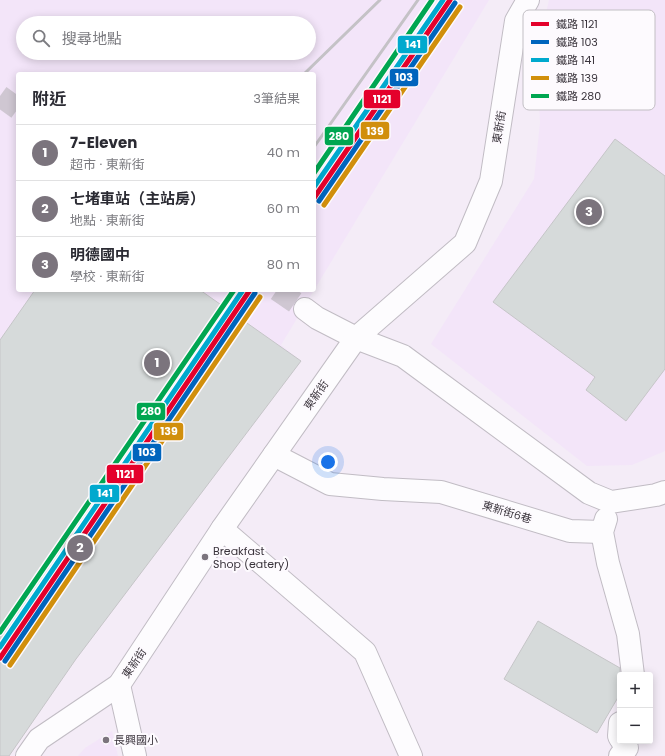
<!DOCTYPE html>
<html lang="zh-TW">
<meta charset="utf-8">
<style>
:root{--surface:#fff;--page:#f7f7f7;--text:#2b2b33;--muted:#7c7c81;--line:#e1e1e2;--accent:#7b747d}
body{margin:0;font-family:Poppins,"Noto Sans TC",sans-serif;background:var(--page);color:var(--text)}
.controls{position:absolute;right:12px;bottom:12px;display:grid;overflow:hidden;border-radius:4px;box-shadow:0 2px 10px #0003}
.controls button{width:36px;height:36px;display:grid;place-items:center;padding:0;border:0;border-bottom:1px solid var(--line);background:var(--surface);color:var(--text);font:20px sans-serif}
.you{position:absolute;left:328px;top:462px;width:14px;height:14px;margin:-10px;border:3px solid #fff;border-radius:50%;background:#1a73e8;box-shadow:0 0 0 6px #1a73e833}
.badge{display:grid;place-items:center;width:26px;height:26px;border-radius:50%;background:var(--accent);color:#fff;font-size:13px;font-weight:700}
.pin{position:absolute;translate:-50% -50%;border:2px solid #fff;box-shadow:0 1px 4px #0006}
.list{margin:0;padding:0;list-style:none}
h2{display:flex;justify-content:space-between;align-items:center;height:52px;margin:0;padding:0 16px;font-size:17px}
h2 small{font-size:13px;font-weight:400;color:var(--muted)}
.list li{display:grid;grid-template-columns:26px 1fr auto;gap:12px;align-items:center;box-sizing:border-box;height:56px;padding:0 16px;border-top:1px solid var(--line)}
.list b{display:block;font-size:15px;white-space:nowrap}
.list p{margin:0;font-size:13px;white-space:nowrap;color:var(--muted)}
.list em{font-size:13px;font-style:normal;color:var(--muted)}
.icon{flex:none;width:22px;height:22px;fill:none;stroke:currentColor;stroke-width:2;stroke-linecap:round;stroke-linejoin:round}
.map{position:relative;flex:none;width:665px;height:756px;overflow:hidden}
.search{position:absolute;background:var(--surface);box-shadow:0 2px 10px #0003;left:16px;top:16px;width:300px;height:44px;display:flex;align-items:center;gap:10px;box-sizing:border-box;padding:0 14px;border-radius:22px;color:var(--muted);font-size:15px}
.panel{position:absolute;background:var(--surface);box-shadow:0 2px 10px #0003;left:16px;top:72px;width:300px;height:220px;border-radius:4px}
.map>svg:first-child{display:block}
.built{fill:#f3e5f9;fill-rule:evenodd}
.building{fill:#d6dada;stroke:#c5c5c7}
.lines{fill:none;stroke-linecap:round;stroke-linejoin:round}
.minor-tunnel{stroke:#cfc7d2;stroke-width:22;stroke-dasharray:22 11;stroke-linecap:butt}
.minor-casing{stroke:#c1bcc4;stroke-width:24}
.minor{stroke:#fdfcfe;stroke-width:22}
.rail{stroke:#c4c2c6;stroke-width:3}
.rail-1-casing{stroke:#fdfafe;stroke-width:8}
.rail-2-casing{stroke:#fdfafe;stroke-width:8}
.rail-3-casing{stroke:#fdfafe;stroke-width:8}
.rail-4-casing{stroke:#fdfafe;stroke-width:8}
.rail-5-casing{stroke:#fdfafe;stroke-width:8}
.rail-1{stroke:#e4002b;stroke-width:5}
.rail-2{stroke:#0065bd;stroke-width:5}
.rail-3{stroke:#00a9ce;stroke-width:5}
.rail-4{stroke:#d18f0c;stroke-width:5}
.rail-5{stroke:#00a651;stroke-width:5}
.poi-dot{fill:#7b747d;stroke:#fdfafe;stroke-width:1.5}
.labels{text-anchor:middle;stroke-width:4;stroke-linejoin:round;paint-order:stroke}
.street-label{font-size:11px;fill:#3a343c;stroke:#fdfafe}
.poi-label{font-size:11px;fill:#3a343c;stroke:#fdfafe;text-anchor:start}
.key{fill:#fdfafe;stroke:#c2bfc4;stroke-width:1}
.key-label{font-size:11px;fill:#3a343c}
.line-badge{stroke:#fdfafe;stroke-width:1.5}
.badge-label{font-size:11px;text-anchor:middle;font-weight:bold;fill:#fff}
</style>
<div class="map">
<svg width="665" height="756" viewBox="0 0 665 756">
<rect width="100%" height="100%" fill="#f4ecf7"/>
<!-- built -->
<g class="built">
<path d="M 0,0 L 489,0 L 281,345 L 301,361 L 76,659 L 0,756 ZM 23,23 L 309,23 L 309,53 L 23,53 ZM 18,74 L 314,74 L 314,290 L 18,290 Z"/>
<path d="M 549,0 L 665,0 L 665,451 L 632,465 L 587,466 L 431,344 L 534,179 L 540,123 L 537,52 Z"/>
<path d="M 112,731 L 118,756 L 78,756 L 85,748 Z"/>
</g>
<!-- building -->
<g class="building">
<path d="M 615,139 L 665,176 L 665,369 L 626,421 L 586,390 L 595,377 L 493,302 Z"/>
<path d="M 35,290 L 200,290 L 301,361 L 76,659 L 9,756 L 0,756 L 0,340 Z"/>
<path d="M 538,621 L 620,668 L 620,694 L 597,733 L 504,679 Z"/>
</g>
<g class="lines">
<!-- minor-tunnel -->
<g class="minor-tunnel">
<path d="M 0,96 L 18,109"/>
<path d="M 277,290 L 305,309"/>
</g>
<!-- minor casing -->
<g class="minor-casing">
<g id="minor">
<path d="M 305,309 L 317,318 L 356,338 L 403,356 L 589,493 L 611,502 L 656,495 L 665,492"/>
<path d="M 274,455 L 330,484 L 383,489 L 441,492 L 570,531 L 602,532"/>
<path d="M 606,519 L 602,532 L 608,563 L 628,634 L 633,675"/>
<path d="M 222,529 L 365,652 L 411,756"/>
<path d="M 119,685 L 135,756"/>
<path d="M 620,723 L 619,736 L 620,738"/>
<path d="M 27,756 L 39,739 L 119,685 L 222,529 L 356,338 L 465,243 L 491,181 L 516,21 L 528,0"/>
<path d="M 620,756 L 627,748 L 622,741"/>
</g>
</g>
<!-- minor -->
<use href="#minor" class="minor"/>
<!-- rail -->
<g class="rail">
<path d="M 304,74 L 380,0"/>
<path d="M 314,147 L 418,0"/>
</g>
<!-- rail-1 casing -->
<g class="rail-1-casing">
<g id="rail-1">
<path d="M 314,198 L 450,0"/>
<path d="M 0,658 L 250,290"/>
</g>
</g>
<!-- rail-2 casing -->
<g class="rail-2-casing">
<g id="rail-2">
<path d="M 319,201 L 455,3"/>
<path d="M 5,661 L 255,293"/>
</g>
</g>
<!-- rail-3 casing -->
<g class="rail-3-casing">
<g id="rail-3">
<path d="M 314,187 L 443,0"/>
<path d="M 0,647 L 243,290"/>
</g>
</g>
<!-- rail-4 casing -->
<g class="rail-4-casing">
<g id="rail-4">
<path d="M 324,205 L 460,7"/>
<path d="M 10,665 L 260,297"/>
</g>
</g>
<!-- rail-5 casing -->
<g class="rail-5-casing">
<g id="rail-5">
<path d="M 314,173 L 432,0"/>
<path d="M 0,632 L 234,290"/>
</g>
</g>
<!-- rail-1 -->
<use href="#rail-1" class="rail-1"/>
<!-- rail-2 -->
<use href="#rail-2" class="rail-2"/>
<!-- rail-3 -->
<use href="#rail-3" class="rail-3"/>
<!-- rail-4 -->
<use href="#rail-4" class="rail-4"/>
<!-- rail-5 -->
<use href="#rail-5" class="rail-5"/>
</g>
<!-- markers -->
<g class="poi-dot">
<circle cx="205" cy="557" r="4"/>
<circle cx="106" cy="740" r="4"/>
</g>
<g class="labels">
<!-- street labels -->
<g class="street-label">
<text transform="translate(499 127) rotate(-81)" y="4">東新街</text>
<text transform="translate(316 395) rotate(-55)" y="4">東新街</text>
<text transform="translate(507 512) rotate(17)" y="4">東新街6巷</text>
<text transform="translate(134 663) rotate(-56)" y="4">東新街</text>
</g>
<!-- poi labels -->
<g class="poi-label">
<text x="213" y="555">Breakfast<tspan x="213" dy="13">Shop (eatery)</tspan></text>
<text x="114" y="744">長興國小</text>
</g>
</g>
<!-- legend -->
<rect x="523" y="10" width="132" height="100" rx="6" class="key"/>
<rect x="531" y="22" width="18" height="4" fill="#e4002b"/>
<rect x="531" y="40" width="18" height="4" fill="#0065bd"/>
<rect x="531" y="58" width="18" height="4" fill="#00a9ce"/>
<rect x="531" y="76" width="18" height="4" fill="#d18f0c"/>
<rect x="531" y="94" width="18" height="4" fill="#00a651"/>
<g class="key-label">
<text x="556" y="28">鐵路 1121</text>
<text x="556" y="46">鐵路 103</text>
<text x="556" y="64">鐵路 141</text>
<text x="556" y="82">鐵路 139</text>
<text x="556" y="100">鐵路 280</text>
</g>
<g class="line-badge">
<rect x="397" y="35" width="31" height="19" rx="4" fill="#00a9ce"/>
<rect x="389" y="68" width="30" height="19" rx="4" fill="#0065bd"/>
<rect x="363" y="89" width="38" height="20" rx="4" fill="#e4002b"/>
<rect x="360" y="121" width="30" height="19" rx="4" fill="#d18f0c"/>
<rect x="324" y="126" width="30" height="20" rx="4" fill="#00a651"/>
<rect x="136" y="402" width="30" height="19" rx="4" fill="#00a651"/>
<rect x="153" y="422" width="31" height="19" rx="4" fill="#d18f0c"/>
<rect x="132" y="443" width="30" height="19" rx="4" fill="#0065bd"/>
<rect x="106" y="464" width="38" height="20" rx="4" fill="#e4002b"/>
<rect x="89" y="484" width="31" height="19" rx="4" fill="#00a9ce"/>
</g>
<g class="badge-label">
<text x="413" y="48">141</text>
<text x="404" y="81">103</text>
<text x="382" y="103">1121</text>
<text x="375" y="135">139</text>
<text x="339" y="140">280</text>
<text x="151" y="415">280</text>
<text x="169" y="435">139</text>
<text x="147" y="456">103</text>
<text x="125" y="478">1121</text>
<text x="105" y="497">141</text>
</g>
</svg>
<div class="controls">
<button>+</button>
<button>−</button>
</div>
<div class="you"></div>
<div class="pin badge" style="left:157px;top:363px">1</div>
<div class="pin badge" style="left:80px;top:548px">2</div>
<div class="pin badge" style="left:589px;top:212px">3</div>
<div class="search"><svg class="icon" aria-label="search" viewBox="0 0 24 24"><circle cx="10" cy="10" r="6"/><path d="M15 15l6 6"/></svg>搜尋地點</div>
<section class="panel">
<h2>附近<small>3筆結果</small></h2>
<ul class="list">
<li><span class="badge">1</span><div><b>7-Eleven</b><p>超市 · 東新街</p></div><em>40 m</em></li>
<li><span class="badge">2</span><div><b>七堵車站（主站房）</b><p>地點 · 東新街</p></div><em>60 m</em></li>
<li><span class="badge">3</span><div><b>明德國中</b><p>學校 · 東新街</p></div><em>80 m</em></li>
</ul>
</section>
</div>
